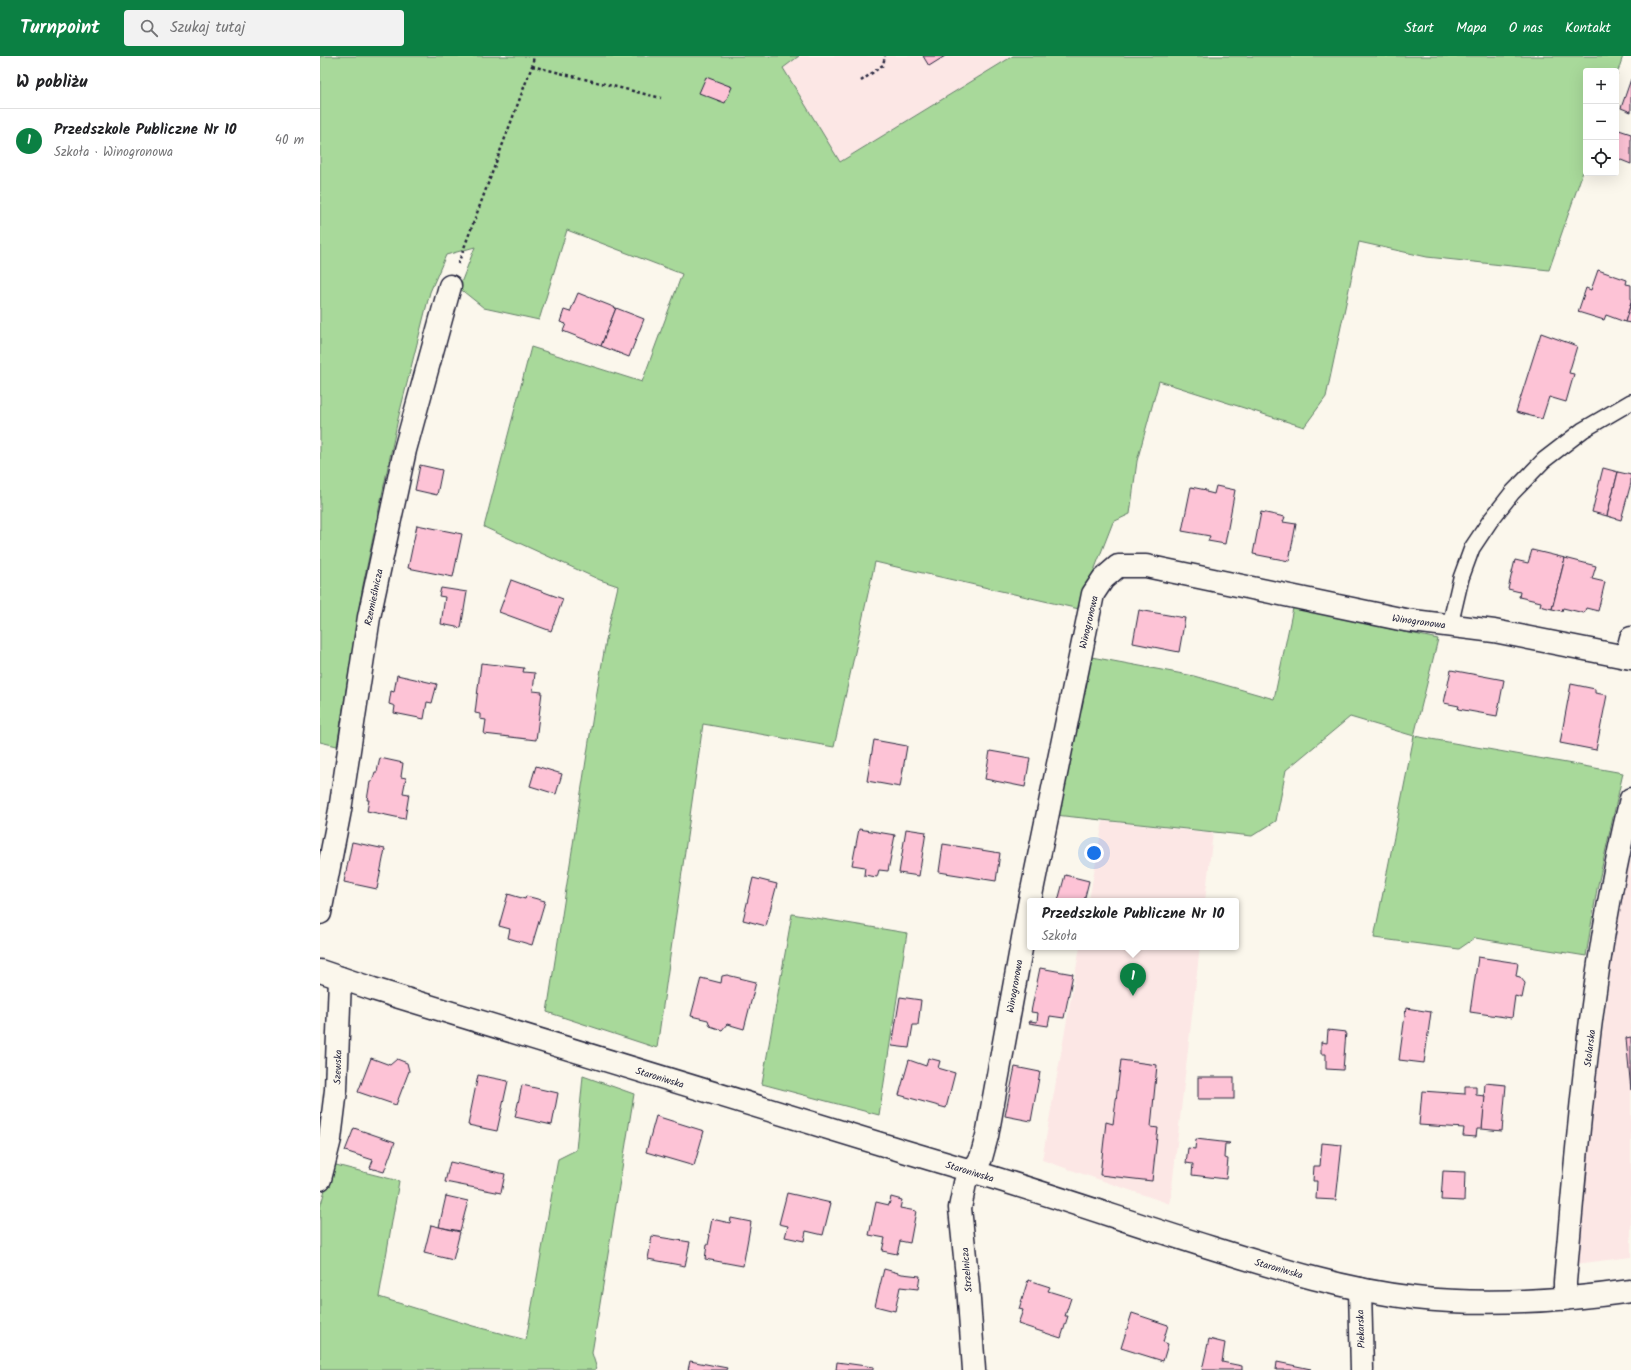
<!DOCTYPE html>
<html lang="pl">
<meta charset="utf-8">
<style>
:root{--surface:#fff;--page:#f2f2f2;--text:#202124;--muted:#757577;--line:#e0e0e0;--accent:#0b8043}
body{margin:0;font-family:Kalam,sans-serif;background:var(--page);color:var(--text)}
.controls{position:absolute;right:12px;top:12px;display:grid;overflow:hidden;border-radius:4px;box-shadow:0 4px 16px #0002}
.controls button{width:36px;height:36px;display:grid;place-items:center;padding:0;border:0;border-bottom:1px solid var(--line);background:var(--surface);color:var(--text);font:20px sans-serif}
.you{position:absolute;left:774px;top:797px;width:14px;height:14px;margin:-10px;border:3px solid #fff;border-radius:50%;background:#1a73e8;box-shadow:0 0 0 6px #1a73e833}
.badge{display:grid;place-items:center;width:26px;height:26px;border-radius:50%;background:var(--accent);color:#fff;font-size:13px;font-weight:700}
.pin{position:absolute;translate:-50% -33px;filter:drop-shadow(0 1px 2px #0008)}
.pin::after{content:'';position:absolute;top:21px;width:14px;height:12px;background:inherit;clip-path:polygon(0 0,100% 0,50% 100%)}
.popup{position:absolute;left:707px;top:842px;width:212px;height:52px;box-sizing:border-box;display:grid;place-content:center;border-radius:4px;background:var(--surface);filter:drop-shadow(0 1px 3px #0005);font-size:13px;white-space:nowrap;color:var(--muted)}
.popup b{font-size:15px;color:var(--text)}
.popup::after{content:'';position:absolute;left:50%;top:100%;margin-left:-8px;border:8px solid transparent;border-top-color:var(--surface)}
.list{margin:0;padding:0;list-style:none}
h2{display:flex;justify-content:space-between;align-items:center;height:52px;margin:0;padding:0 16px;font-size:17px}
h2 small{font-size:13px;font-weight:400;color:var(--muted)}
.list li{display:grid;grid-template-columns:26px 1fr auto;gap:12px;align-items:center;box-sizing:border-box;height:64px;padding:0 16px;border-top:1px solid var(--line)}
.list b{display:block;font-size:15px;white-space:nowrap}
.list p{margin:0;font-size:13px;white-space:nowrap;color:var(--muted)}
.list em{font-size:13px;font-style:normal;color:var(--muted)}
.icon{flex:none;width:22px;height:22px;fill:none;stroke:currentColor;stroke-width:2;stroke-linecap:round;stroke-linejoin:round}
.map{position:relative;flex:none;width:1311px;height:1314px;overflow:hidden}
header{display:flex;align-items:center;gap:24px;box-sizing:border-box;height:56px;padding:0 20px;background:var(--accent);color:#fff}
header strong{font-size:19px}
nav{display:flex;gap:22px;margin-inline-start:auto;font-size:14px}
.search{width:280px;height:36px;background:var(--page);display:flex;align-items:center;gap:10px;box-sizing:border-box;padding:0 14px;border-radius:4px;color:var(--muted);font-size:15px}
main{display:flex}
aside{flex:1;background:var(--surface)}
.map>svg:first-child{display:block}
.built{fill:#fce7e5}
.green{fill:#a8d99a;stroke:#657e6a}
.building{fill:#fdc3d6;stroke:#22223b}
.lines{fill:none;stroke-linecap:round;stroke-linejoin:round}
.service-casing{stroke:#22223b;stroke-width:18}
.minor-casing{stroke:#22223b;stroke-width:25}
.tertiary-casing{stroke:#22223b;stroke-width:25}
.path{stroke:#22223b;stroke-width:2.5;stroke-dasharray:3 3;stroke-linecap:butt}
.service{stroke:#fbf7ec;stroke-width:15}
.minor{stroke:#fbf7ec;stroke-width:22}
.tertiary{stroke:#fbf7ec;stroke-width:22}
.labels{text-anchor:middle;stroke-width:3;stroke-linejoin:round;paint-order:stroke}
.street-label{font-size:10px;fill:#22223b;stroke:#fbf7ec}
</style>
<header>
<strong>Turnpoint</strong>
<div class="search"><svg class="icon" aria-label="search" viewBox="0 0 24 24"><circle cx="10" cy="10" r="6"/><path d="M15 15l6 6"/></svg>Szukaj tutaj</div>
<nav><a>Start</a><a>Mapa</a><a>O nas</a><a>Kontakt</a></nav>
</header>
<main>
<aside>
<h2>W pobliżu<small></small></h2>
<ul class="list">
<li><span class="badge">1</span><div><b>Przedszkole Publiczne Nr 10</b><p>Szkoła · Winogronowa</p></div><em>40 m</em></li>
</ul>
</aside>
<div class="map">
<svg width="1311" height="1314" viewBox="0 0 1311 1314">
<rect width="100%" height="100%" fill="#fbf7ec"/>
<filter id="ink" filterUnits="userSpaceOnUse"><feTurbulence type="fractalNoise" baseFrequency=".025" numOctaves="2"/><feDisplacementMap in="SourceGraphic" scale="8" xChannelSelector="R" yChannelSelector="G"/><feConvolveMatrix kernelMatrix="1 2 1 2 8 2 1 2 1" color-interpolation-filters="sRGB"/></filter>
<g filter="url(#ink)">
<!-- built -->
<g class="built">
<path d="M 479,0 L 693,0 L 520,106 L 463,12 Z"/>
<path d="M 783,765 L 893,777 L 885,845 L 769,845 Z"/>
<path d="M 1311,785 L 1311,1201 L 1256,1208 L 1269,1077 L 1305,808 Z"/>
<path d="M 760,891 L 880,891 L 850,1148 L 722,1104 Z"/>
</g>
<!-- green -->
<g class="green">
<path d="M 0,0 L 479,0 L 463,12 L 520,106 L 693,0 L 1303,0 L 1296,21 L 1296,15 L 1266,15 L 1266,107 L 1229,214 L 1107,201 L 1039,186 L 1006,341 L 984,371 L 839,325 L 817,405 L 810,458 L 793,466 L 759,553 L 555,506 L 514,691 L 383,668 L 337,992 L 227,956 L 274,653 L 288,573 L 298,530 L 280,524 L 164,471 L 211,291 L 322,326 L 362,218 L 247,174 L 219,264 L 164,252 L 139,232 L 155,191 L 126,199 L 110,236 L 78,363 L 43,529 L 17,690 L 0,686 Z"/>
<path d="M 973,552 L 1118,583 L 1094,680 L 1303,717 L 1277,833 L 1266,900 L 1155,882 L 1139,893 L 1054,882 L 1094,680 L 1030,661 L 966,714 L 956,765 L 932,780 L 735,759 L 766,600 L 874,620 L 954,643 Z"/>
<path d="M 472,858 L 587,877 L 559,1059 L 442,1028 Z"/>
<path d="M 263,1020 L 314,1038 L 272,1297 L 276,1310 L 275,1314 L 0,1314 L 0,1152 L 12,1108 L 79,1125 L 59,1241 L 153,1270 L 206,1284 L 238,1103 L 256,1094 Z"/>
</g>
<!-- building -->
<g class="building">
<path d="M 603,0 L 625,0 L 609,10 Z"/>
<path d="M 386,21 L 412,31 L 405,47 L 379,37 Z"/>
<path d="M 1311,23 L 1311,56 L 1301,52 Z"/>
<path d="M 1296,73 L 1311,78 L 1311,108 L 1296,102 Z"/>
<path d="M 1278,214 L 1307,224 L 1306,228 L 1311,229 L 1311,247 L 1305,266 L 1286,259 L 1284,264 L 1258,256 L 1266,232 L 1271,234 Z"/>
<path d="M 258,237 L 296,252 L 281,290 L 243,275 L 246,268 L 240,266 L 244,254 L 250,256 Z"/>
<path d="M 1311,247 L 1311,267 L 1305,266 Z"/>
<path d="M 296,252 L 324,263 L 309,301 L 281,290 Z"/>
<path d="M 1221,277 L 1257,290 L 1249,317 L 1254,318 L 1246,346 L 1229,341 L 1222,363 L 1196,356 Z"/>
<path d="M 100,409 L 122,414 L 117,439 L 95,434 Z"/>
<path d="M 1283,412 L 1298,416 L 1287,460 L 1272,456 Z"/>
<path d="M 1298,416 L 1311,419 L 1311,427 L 1301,464 L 1287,460 Z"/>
<path d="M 896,430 L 915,434 L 905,488 L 888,485 L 890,480 L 862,475 L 871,431 L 886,434 L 886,436 L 894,438 Z"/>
<path d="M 941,456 L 965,461 L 963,466 L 976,468 L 969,505 L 933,498 Z"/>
<path d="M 97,469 L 142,478 L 133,521 L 88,512 Z"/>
<path d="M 1212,494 L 1245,502 L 1232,553 L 1220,550 L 1221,546 L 1199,541 L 1200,536 L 1188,533 L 1195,504 L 1208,507 Z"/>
<path d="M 1245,502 L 1276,510 L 1272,523 L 1285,526 L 1278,555 L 1266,552 L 1264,557 L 1243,552 L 1242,555 L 1232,553 Z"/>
<path d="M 191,524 L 243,543 L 231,575 L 179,556 Z"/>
<path d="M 121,532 L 147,536 L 141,572 L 121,568 L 125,541 L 119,540 Z"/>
<path d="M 819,554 L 865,562 L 859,596 L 813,587 Z"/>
<path d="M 161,607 L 204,612 L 203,616 L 215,617 L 213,635 L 222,636 L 216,684 L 164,678 L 166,664 L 160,663 L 160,658 L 155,657 Z"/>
<path d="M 1131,614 L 1184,624 L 1177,660 L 1138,653 L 1139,650 L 1124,647 Z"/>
<path d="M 77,619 L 117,628 L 112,647 L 107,646 L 104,663 L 74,657 L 75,650 L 69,648 L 71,635 L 74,636 Z"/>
<path d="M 1251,628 L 1275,633 L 1275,637 L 1287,639 L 1276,694 L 1240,687 Z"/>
<path d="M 554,684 L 587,690 L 580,731 L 547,725 Z"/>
<path d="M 670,695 L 710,702 L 705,731 L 665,723 Z"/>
<path d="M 60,702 L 83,707 L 81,721 L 86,722 L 83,737 L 89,738 L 85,763 L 47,755 L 49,744 L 47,744 L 50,726 L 52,726 L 55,716 L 57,716 Z"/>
<path d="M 216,710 L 242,718 L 236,738 L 210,730 Z"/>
<path d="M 539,773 L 575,779 L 568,815 L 559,814 L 557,821 L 544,819 L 545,811 L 532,809 Z"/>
<path d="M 586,773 L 606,776 L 599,820 L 579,817 Z"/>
<path d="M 32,786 L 65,793 L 57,833 L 24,826 Z"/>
<path d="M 623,788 L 680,797 L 676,825 L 619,816 Z"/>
<path d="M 745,819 L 769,825 L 764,845 L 738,845 Z"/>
<path d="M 433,822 L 457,828 L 446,870 L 423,864 Z"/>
<path d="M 188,838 L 205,843 L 206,840 L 225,845 L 212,889 L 188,882 L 190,873 L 179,870 Z"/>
<path d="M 1158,901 L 1198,907 L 1196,920 L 1200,921 L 1205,927 L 1202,942 L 1195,940 L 1192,962 L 1150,956 Z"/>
<path d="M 720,912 L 753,918 L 744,962 L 730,960 L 728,970 L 709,967 L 710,965 L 717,966 L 718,957 L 711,956 Z"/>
<path d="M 407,919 L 436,926 L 424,973 L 407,968 L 402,974 L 390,970 L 388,964 L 371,960 L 381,922 L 401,927 L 402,920 Z"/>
<path d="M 580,941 L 601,944 L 598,969 L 593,969 L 589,992 L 572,990 Z"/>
<path d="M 1086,952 L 1111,956 L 1104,1007 L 1079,1004 Z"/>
<path d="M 1008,974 L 1026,976 L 1023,1014 L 1006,1013 L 1006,998 L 1001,998 L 1001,986 L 1007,987 Z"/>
<path d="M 1311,981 L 1311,1034 L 1306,982 Z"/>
<path d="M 51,1002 L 70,1009 L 77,1003 L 87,1007 L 89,1015 L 76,1049 L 38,1036 Z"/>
<path d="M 608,1002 L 620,1005 L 618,1012 L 635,1017 L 626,1052 L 579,1039 L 589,1004 L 606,1010 Z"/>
<path d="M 801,1004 L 837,1009 L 831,1071 L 838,1072 L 832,1125 L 780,1119 L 786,1066 L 793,1068 Z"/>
<path d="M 695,1011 L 720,1016 L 711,1065 L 685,1060 Z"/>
<path d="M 158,1019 L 188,1025 L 177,1075 L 148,1069 Z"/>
<rect x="878" y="1021" width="36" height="22"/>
<path d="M 1165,1027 L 1186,1029 L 1182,1075 L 1162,1073 Z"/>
<path d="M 202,1029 L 238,1037 L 232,1069 L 195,1061 Z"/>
<path d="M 1145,1030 L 1156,1030 L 1156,1039 L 1165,1040 L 1162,1073 L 1157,1073 L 1156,1081 L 1143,1080 L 1144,1072 L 1099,1069 L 1102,1035 L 1145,1038 Z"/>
<path d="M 336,1060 L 384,1075 L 374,1110 L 326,1096 Z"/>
<path d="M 34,1072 L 75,1086 L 64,1116 L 50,1112 L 53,1104 L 25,1095 Z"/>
<path d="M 876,1083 L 910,1087 L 909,1088 L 905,1088 L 904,1102 L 908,1103 L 906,1123 L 872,1119 L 873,1108 L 866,1107 L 868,1092 L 875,1093 Z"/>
<path d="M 1002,1087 L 1022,1089 L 1016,1144 L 996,1143 L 997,1125 L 993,1125 L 994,1110 L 1000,1110 Z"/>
<path d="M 130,1106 L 185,1118 L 181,1137 L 125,1126 Z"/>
<path d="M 1123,1115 L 1145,1116 L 1144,1145 L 1121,1144 Z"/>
<path d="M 467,1137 L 511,1147 L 503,1179 L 486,1175 L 484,1185 L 465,1181 L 468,1170 L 459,1168 Z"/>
<path d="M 126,1140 L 148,1145 L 140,1175 L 119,1171 Z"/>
<path d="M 571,1141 L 582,1144 L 580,1152 L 596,1155 L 590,1187 L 580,1185 L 577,1198 L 562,1195 L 565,1182 L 549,1179 L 556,1146 L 569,1149 Z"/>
<path d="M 411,1162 L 431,1166 L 423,1210 L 385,1203 L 387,1189 L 388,1189 L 390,1179 L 389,1179 L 392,1163 L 410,1167 Z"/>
<path d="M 111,1169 L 140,1176 L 133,1204 L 104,1197 Z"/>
<path d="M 332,1180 L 370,1186 L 365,1210 L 328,1203 Z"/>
<path d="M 564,1213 L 582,1218 L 600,1220 L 598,1233 L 580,1231 L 575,1255 L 555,1250 Z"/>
<path d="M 708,1224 L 730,1231 L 728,1235 L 751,1242 L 745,1260 L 748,1260 L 741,1282 L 698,1268 L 703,1254 L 699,1253 Z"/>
<path d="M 812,1257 L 848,1269 L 843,1286 L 848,1288 L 843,1305 L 801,1292 Z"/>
<path d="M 889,1283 L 905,1287 L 902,1306 L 922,1310 L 922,1314 L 882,1314 Z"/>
<path d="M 370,1305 L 407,1312 L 406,1314 L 368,1314 Z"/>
<path d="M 517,1306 L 553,1311 L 553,1314 L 516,1314 Z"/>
<path d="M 957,1306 L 991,1313 L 990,1314 L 956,1314 Z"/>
</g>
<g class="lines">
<!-- service casing -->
<g class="service-casing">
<path id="service" d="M 1130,569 L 1141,522 L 1152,492 L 1170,465 L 1192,437 L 1224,404 L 1263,374 L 1311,346"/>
</g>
<!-- minor casing -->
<g class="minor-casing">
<g id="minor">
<path d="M 1306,601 L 1311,582"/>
<path d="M 0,857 L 20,754 L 49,561 L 85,394 L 130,230"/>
<path d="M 0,1123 L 10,1083 L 16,1034 L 20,922"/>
<path d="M 1040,1233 L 1042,1314"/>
<path d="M 1245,1243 L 1245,1226 C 1259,1064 1272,901 1311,743"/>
<path d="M 654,1314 L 648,1230 L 640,1152 L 645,1127 L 661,1102 L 667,1080 L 709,849 L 773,538 L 783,523 L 798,510 L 826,510 L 1085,564 L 1174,575 L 1311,602"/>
</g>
</g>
<!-- tertiary casing -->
<g class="tertiary-casing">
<path id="tertiary" d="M 0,915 L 53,933 C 256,995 458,1058 661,1118 C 738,1141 815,1168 892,1192 C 959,1213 1026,1234 1095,1242 C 1167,1250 1240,1245 1311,1235"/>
</g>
<!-- path -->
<g class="path">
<path d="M 212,10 L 341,42"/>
<path d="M 541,25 L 563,9 L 565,0"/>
<path d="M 138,208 L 212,10 L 214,0"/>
</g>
<!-- service -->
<use href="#service" class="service"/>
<!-- minor -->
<use href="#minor" class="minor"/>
<!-- tertiary -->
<use href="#tertiary" class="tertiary"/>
</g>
</g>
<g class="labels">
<!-- street labels -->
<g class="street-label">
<text transform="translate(53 541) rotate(-78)" y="4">Rzemieślnicza</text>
<text transform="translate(1099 565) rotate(8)" y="4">Winogronowa</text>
<text transform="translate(768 566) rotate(-77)" y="4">Winogronowa</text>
<text transform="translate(694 930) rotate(-80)" y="4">Winogronowa</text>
<text transform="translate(1269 992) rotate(-83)" y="4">Stolarska</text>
<text transform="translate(17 1011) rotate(-88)" y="4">Szewska</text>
<text transform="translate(340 1021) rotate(17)" y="4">Staroniwska</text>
<text transform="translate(650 1115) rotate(17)" y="4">Staroniwska</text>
<text transform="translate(959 1212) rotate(16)" y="4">Staroniwska</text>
<text transform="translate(646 1214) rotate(-95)" y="4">Strzelnicza</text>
<text transform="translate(1040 1273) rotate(-92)" y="4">Piekarska</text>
</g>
</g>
</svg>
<div class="controls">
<button>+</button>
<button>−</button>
<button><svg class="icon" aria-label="locate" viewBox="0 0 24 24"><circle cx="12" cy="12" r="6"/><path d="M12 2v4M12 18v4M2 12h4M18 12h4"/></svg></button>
</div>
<div class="you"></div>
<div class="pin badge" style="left:813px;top:940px">1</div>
<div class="popup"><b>Przedszkole Publiczne Nr 10</b>Szkoła</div>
</div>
</main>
